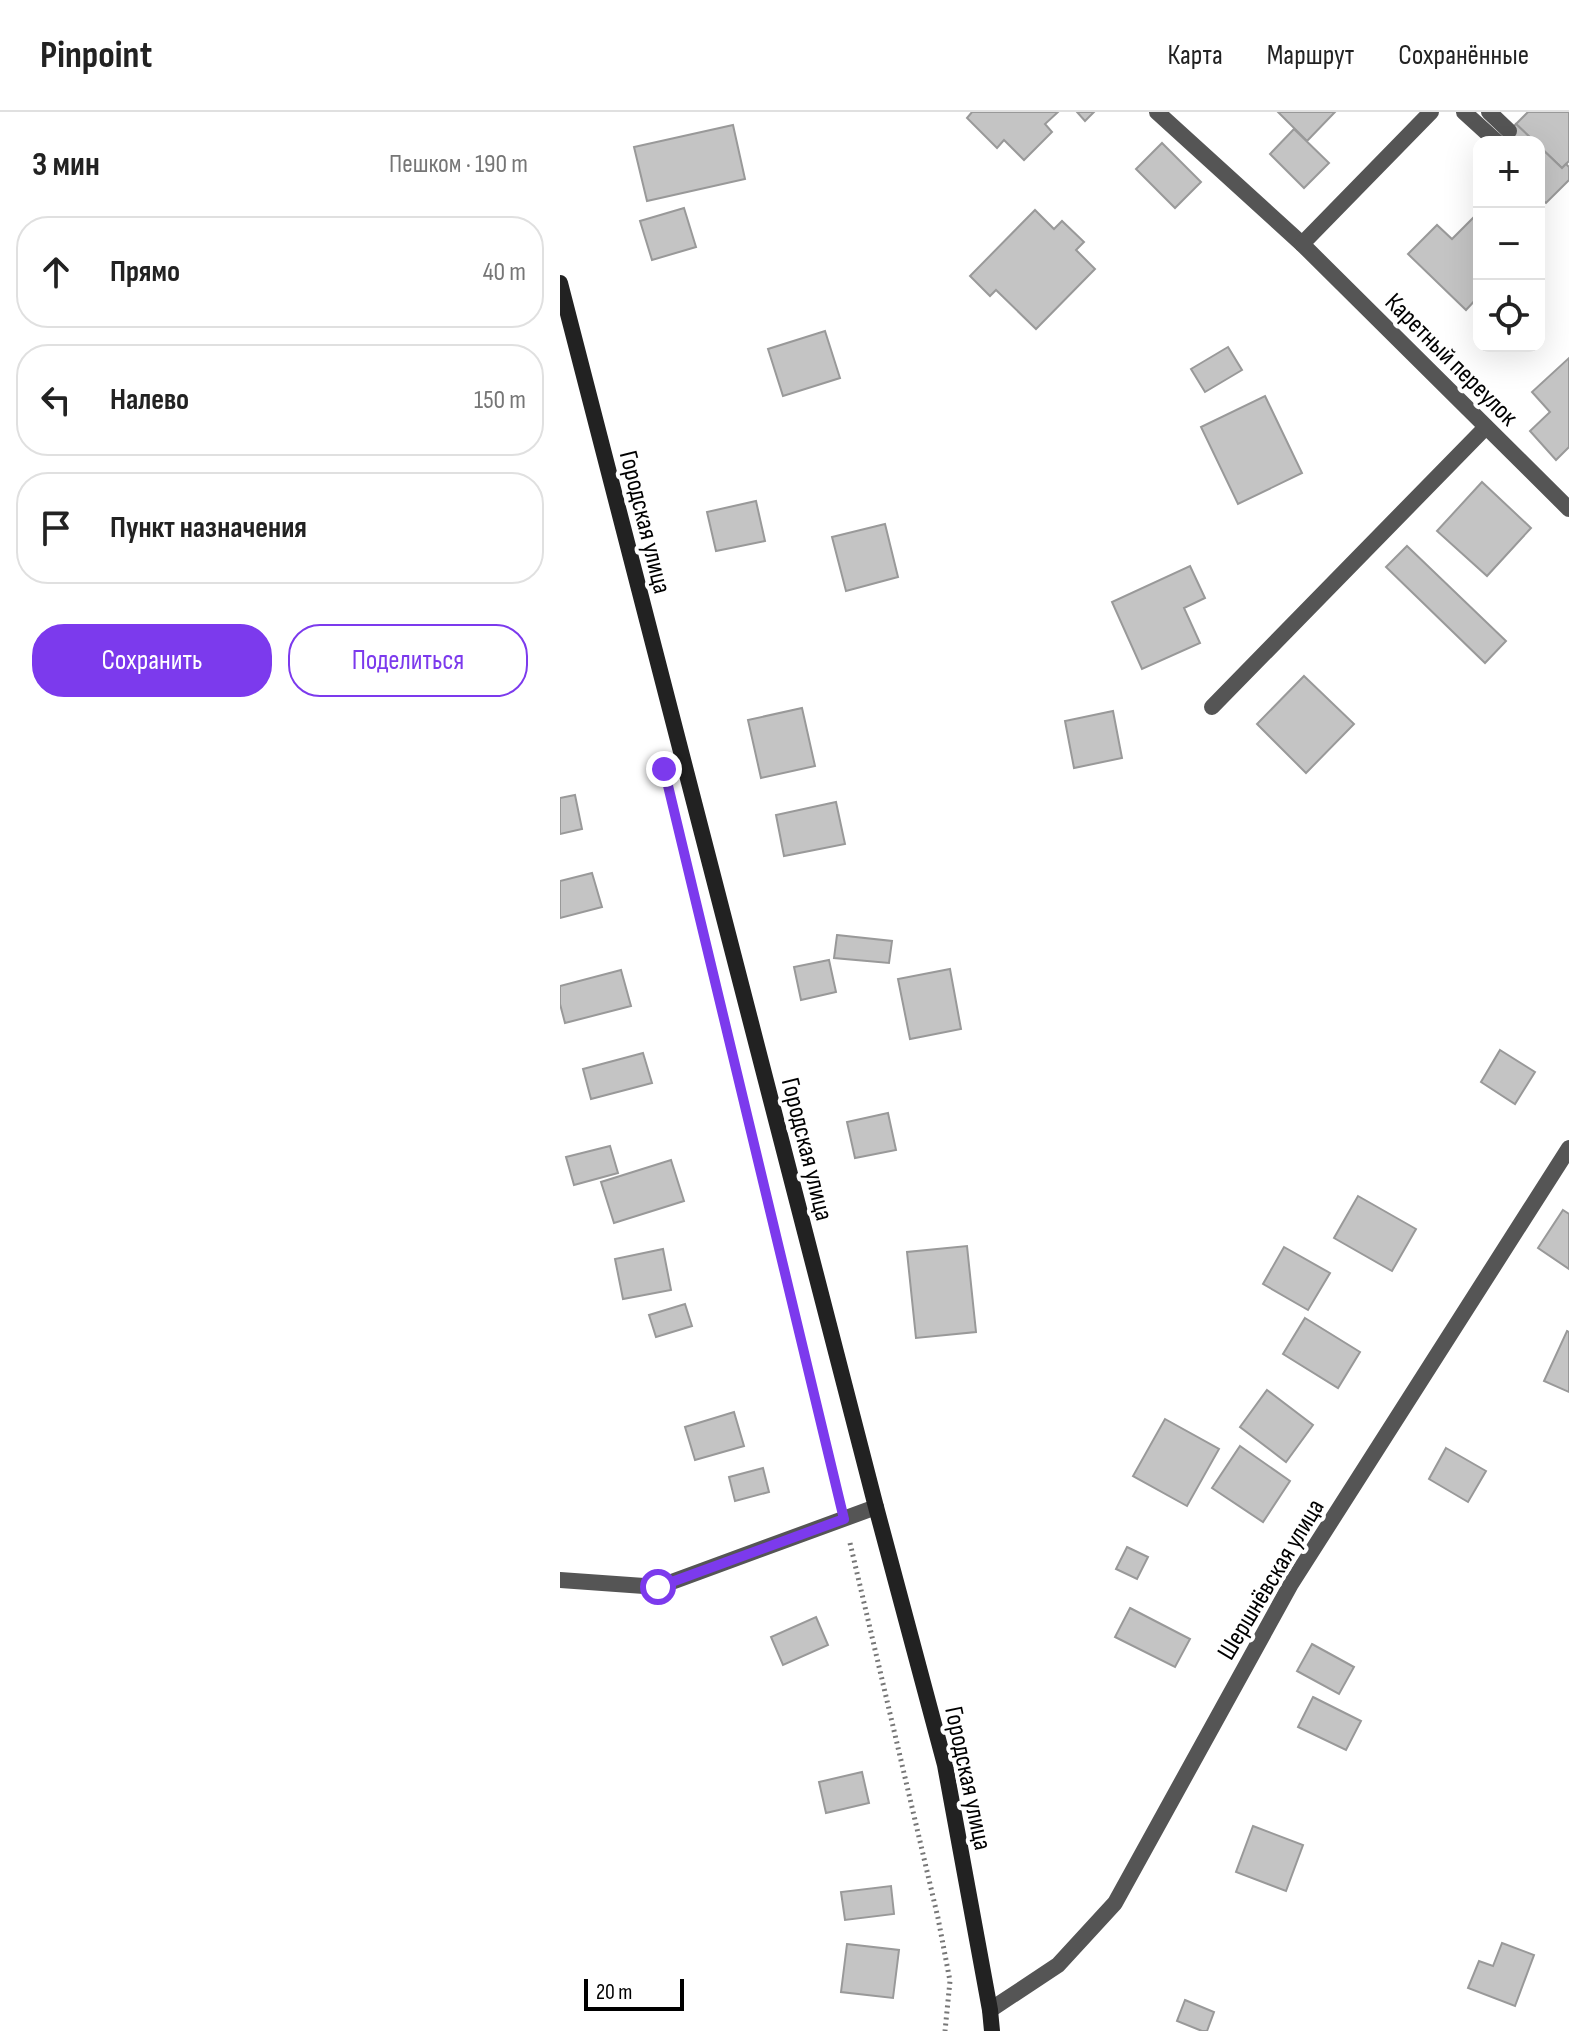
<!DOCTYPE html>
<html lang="ru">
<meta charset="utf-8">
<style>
:root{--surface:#fff;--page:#f6f6f6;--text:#222;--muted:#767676;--line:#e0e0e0;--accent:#7c3aed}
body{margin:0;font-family:"Sofia Sans Condensed",sans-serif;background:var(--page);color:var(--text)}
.controls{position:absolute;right:24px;top:24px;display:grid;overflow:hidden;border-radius:16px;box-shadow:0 8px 32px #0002}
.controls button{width:72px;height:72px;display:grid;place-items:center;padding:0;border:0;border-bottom:2px solid var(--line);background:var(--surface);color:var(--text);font:40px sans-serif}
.scale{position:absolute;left:24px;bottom:20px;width:100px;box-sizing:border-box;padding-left:8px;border:4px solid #000;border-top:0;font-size:22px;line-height:28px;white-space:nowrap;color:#000;-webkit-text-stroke:6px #fff;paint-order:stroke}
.stop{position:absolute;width:24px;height:24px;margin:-18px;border:6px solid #7c3aed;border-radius:50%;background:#fff}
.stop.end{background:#7c3aed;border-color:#fff;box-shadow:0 2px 8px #0008}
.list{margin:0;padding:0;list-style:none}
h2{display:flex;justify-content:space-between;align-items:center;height:104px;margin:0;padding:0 32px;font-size:34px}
h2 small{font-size:26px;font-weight:400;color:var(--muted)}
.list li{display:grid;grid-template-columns:52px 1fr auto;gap:24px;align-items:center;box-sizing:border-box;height:112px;margin:0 16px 16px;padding:0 16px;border:2px solid var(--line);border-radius:32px}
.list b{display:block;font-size:30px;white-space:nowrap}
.list em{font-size:26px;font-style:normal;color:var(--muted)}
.actions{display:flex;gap:16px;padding:24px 32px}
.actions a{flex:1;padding:18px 0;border:2px solid var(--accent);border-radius:32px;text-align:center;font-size:28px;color:var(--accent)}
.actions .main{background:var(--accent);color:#fff}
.icon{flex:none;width:44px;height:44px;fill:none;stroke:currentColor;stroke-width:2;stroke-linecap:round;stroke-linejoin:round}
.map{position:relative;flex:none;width:1009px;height:1919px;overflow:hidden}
header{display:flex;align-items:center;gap:48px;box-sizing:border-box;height:112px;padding:0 40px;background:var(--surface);border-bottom:2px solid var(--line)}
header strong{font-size:38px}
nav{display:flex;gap:44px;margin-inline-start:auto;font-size:28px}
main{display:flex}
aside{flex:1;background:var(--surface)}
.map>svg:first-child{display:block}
.building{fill:#c4c4c4;stroke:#999;stroke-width:2}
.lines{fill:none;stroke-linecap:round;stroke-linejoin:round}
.path{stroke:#777;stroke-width:5;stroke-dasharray:2 4;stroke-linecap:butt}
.lane{stroke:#555;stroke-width:16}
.street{stroke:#555;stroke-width:16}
.secondary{stroke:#222;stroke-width:16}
.route{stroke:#7c3aed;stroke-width:10}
.labels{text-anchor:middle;stroke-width:8;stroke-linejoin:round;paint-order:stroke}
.street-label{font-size:26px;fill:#000;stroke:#fff}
</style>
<header>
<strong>Pinpoint</strong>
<nav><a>Карта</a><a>Маршрут</a><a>Сохранённые</a></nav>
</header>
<main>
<aside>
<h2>3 мин<small>Пешком · 190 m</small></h2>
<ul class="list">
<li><svg class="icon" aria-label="ahead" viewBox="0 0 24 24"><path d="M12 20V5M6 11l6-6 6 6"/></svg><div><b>Прямо</b></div><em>40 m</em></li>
<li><svg class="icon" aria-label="left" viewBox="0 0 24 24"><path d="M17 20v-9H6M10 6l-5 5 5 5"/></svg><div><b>Налево</b></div><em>150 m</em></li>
<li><svg class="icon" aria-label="arrive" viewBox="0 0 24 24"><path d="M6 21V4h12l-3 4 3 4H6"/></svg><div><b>Пункт назначения</b></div></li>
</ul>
<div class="actions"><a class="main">Сохранить</a><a>Поделиться</a></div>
</aside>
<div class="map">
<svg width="1009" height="1919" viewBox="0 0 1009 1919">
<rect width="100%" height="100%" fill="#fff"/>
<!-- building -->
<g class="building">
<path d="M 412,0 L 498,0 L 485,12 L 492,20 L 464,48 L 444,28 L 437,36 L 407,6 Z"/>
<path d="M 517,0 L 534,0 L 525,9 Z"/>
<path d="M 718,0 L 775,0 L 747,29 Z"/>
<path d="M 968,0 L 1009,0 L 1009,49 L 1002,56 L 979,34 L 979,30 L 975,30 L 956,12 Z"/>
<path d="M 956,12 L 975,30 L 939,30 Z"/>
<path d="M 173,13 L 185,67 L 87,89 L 74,35 Z"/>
<path d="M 734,17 L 769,51 L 744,76 L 710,42 Z"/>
<path d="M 602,31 L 641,70 L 615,96 L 576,57 Z"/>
<path d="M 979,34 L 1002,56 L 1006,52 L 1009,55 L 1009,68 L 986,91 L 979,85 Z"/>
<path d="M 124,96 L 136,135 L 92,148 L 80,109 Z"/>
<path d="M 475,98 L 494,117 L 502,109 L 524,130 L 516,138 L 535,157 L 476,217 L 436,178 L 430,184 L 410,164 Z"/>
<path d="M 918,101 L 919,184 L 906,198 L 848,142 L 877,113 L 892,127 Z"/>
<path d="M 265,219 L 280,266 L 223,284 L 208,237 Z"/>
<path d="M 668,235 L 682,258 L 645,280 L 631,257 Z"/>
<path d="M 1009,246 L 1009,335 L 996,348 L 970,319 L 990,300 L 972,280 Z"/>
<path d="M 705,284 L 742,361 L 678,392 L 641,315 Z"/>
<path d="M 922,370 L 971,416 L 927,464 L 877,419 Z"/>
<path d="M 196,389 L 205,429 L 156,439 L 147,400 Z"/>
<path d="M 325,412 L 338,465 L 286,479 L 272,425 Z"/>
<path d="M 847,434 L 946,529 L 925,551 L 826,455 Z"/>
<path d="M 630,454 L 645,486 L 624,496 L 640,531 L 582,557 L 552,490 Z"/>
<path d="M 744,564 L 794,612 L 746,661 L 697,612 Z"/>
<path d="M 242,596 L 255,654 L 201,666 L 188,608 Z"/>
<path d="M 553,599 L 562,646 L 514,656 L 505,609 Z"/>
<path d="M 15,683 L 22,717 L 0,722 L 0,686 Z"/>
<path d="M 276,690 L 285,732 L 224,744 L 216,703 Z"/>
<path d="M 32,761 L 42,795 L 0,806 L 0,769 Z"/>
<path d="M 277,823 L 332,829 L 329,851 L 274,846 Z"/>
<path d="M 269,848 L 276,880 L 241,888 L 234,855 Z"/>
<path d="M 390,857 L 401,917 L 350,927 L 338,867 Z"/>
<path d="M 61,858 L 71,894 L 5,911 L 0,892 L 0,874 Z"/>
<path d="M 940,938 L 975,960 L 955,992 L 921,970 Z"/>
<path d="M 83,941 L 92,971 L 31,987 L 23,957 Z"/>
<path d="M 328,1001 L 336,1038 L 295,1046 L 287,1010 Z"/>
<path d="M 50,1034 L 58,1061 L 14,1073 L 6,1045 Z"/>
<path d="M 111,1048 L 124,1089 L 54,1111 L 41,1070 Z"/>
<path d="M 798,1084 L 856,1117 L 832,1159 L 774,1126 Z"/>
<path d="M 1003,1098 L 1009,1102 L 1009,1157 L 978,1136 Z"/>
<path d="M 407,1134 L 416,1220 L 356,1226 L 347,1140 Z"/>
<path d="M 724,1135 L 770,1161 L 748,1198 L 703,1172 Z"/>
<path d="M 103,1137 L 111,1178 L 63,1187 L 55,1147 Z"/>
<path d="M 125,1192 L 132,1214 L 96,1225 L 89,1203 Z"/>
<path d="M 745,1206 L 800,1240 L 778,1276 L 723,1242 Z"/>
<path d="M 1007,1219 L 1009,1220 L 1009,1280 L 984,1269 Z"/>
<path d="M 707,1278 L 753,1313 L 726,1350 L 680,1315 Z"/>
<path d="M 174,1300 L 184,1334 L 135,1348 L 125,1315 Z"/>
<path d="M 605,1307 L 659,1337 L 627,1394 L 573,1364 Z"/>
<path d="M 680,1334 L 730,1369 L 703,1410 L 652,1376 Z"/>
<path d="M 886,1336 L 926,1359 L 908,1390 L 869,1367 Z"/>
<path d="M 203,1356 L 209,1380 L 175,1389 L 169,1365 Z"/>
<path d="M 567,1435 L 588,1445 L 577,1467 L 556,1457 Z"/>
<path d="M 570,1496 L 630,1527 L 615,1555 L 555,1525 Z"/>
<path d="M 256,1505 L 268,1533 L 223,1553 L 211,1525 Z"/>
<path d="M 752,1532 L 794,1555 L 779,1582 L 737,1559 Z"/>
<path d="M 753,1585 L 801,1609 L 786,1638 L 738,1615 Z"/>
<path d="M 302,1660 L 309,1691 L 266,1701 L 259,1670 Z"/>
<path d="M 693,1714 L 743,1733 L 726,1779 L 676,1760 Z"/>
<path d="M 331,1774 L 334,1802 L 285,1808 L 281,1780 Z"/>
<path d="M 942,1831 L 974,1843 L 955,1894 L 908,1876 L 919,1849 L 933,1854 Z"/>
<path d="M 287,1832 L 339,1838 L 333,1886 L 281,1880 Z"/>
<path d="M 625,1888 L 654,1900 L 647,1919 L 642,1919 L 617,1909 Z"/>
</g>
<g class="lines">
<!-- path -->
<g class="path">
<path d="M 205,1077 L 278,1382"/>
<path d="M 290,1431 L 378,1806 L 390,1869 L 385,1919"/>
</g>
<!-- lane -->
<g class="lane">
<path d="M 597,0 L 742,132"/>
<path d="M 904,0 L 937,30"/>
<path d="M 929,0 L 949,19"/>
<path d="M 652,595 L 926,315"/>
<path d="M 0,1468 L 98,1475 L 316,1395"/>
</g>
<!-- street -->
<g class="street">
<path d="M 871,0 L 742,132 L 1009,397"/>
<path d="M 430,1898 L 498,1853 L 555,1791 L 731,1472 L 1009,1036"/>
</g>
<!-- secondary -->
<path class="secondary" d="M 0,171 L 316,1395 L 385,1653 L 430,1898 L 432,1919"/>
</g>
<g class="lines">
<!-- route -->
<path class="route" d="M 98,1475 L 284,1407 L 104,657"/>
</g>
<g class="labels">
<!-- street labels -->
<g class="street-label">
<text transform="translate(892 247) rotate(45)" y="9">Каретный переулок</text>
<text transform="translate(86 410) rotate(76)" y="9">Городская улица</text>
<text transform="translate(248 1037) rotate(76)" y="9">Городская улица</text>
<text transform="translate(710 1467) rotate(-59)" y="9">Шершнёвская улица</text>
<text transform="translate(409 1666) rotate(78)" y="9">Городская улица</text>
</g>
</g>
</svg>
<div class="controls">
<button>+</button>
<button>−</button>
<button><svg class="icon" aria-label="locate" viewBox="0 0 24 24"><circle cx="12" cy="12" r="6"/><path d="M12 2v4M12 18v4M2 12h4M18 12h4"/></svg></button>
</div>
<div class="scale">20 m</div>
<div class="stop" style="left:98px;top:1475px"></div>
<div class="stop end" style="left:104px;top:657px"></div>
</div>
</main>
